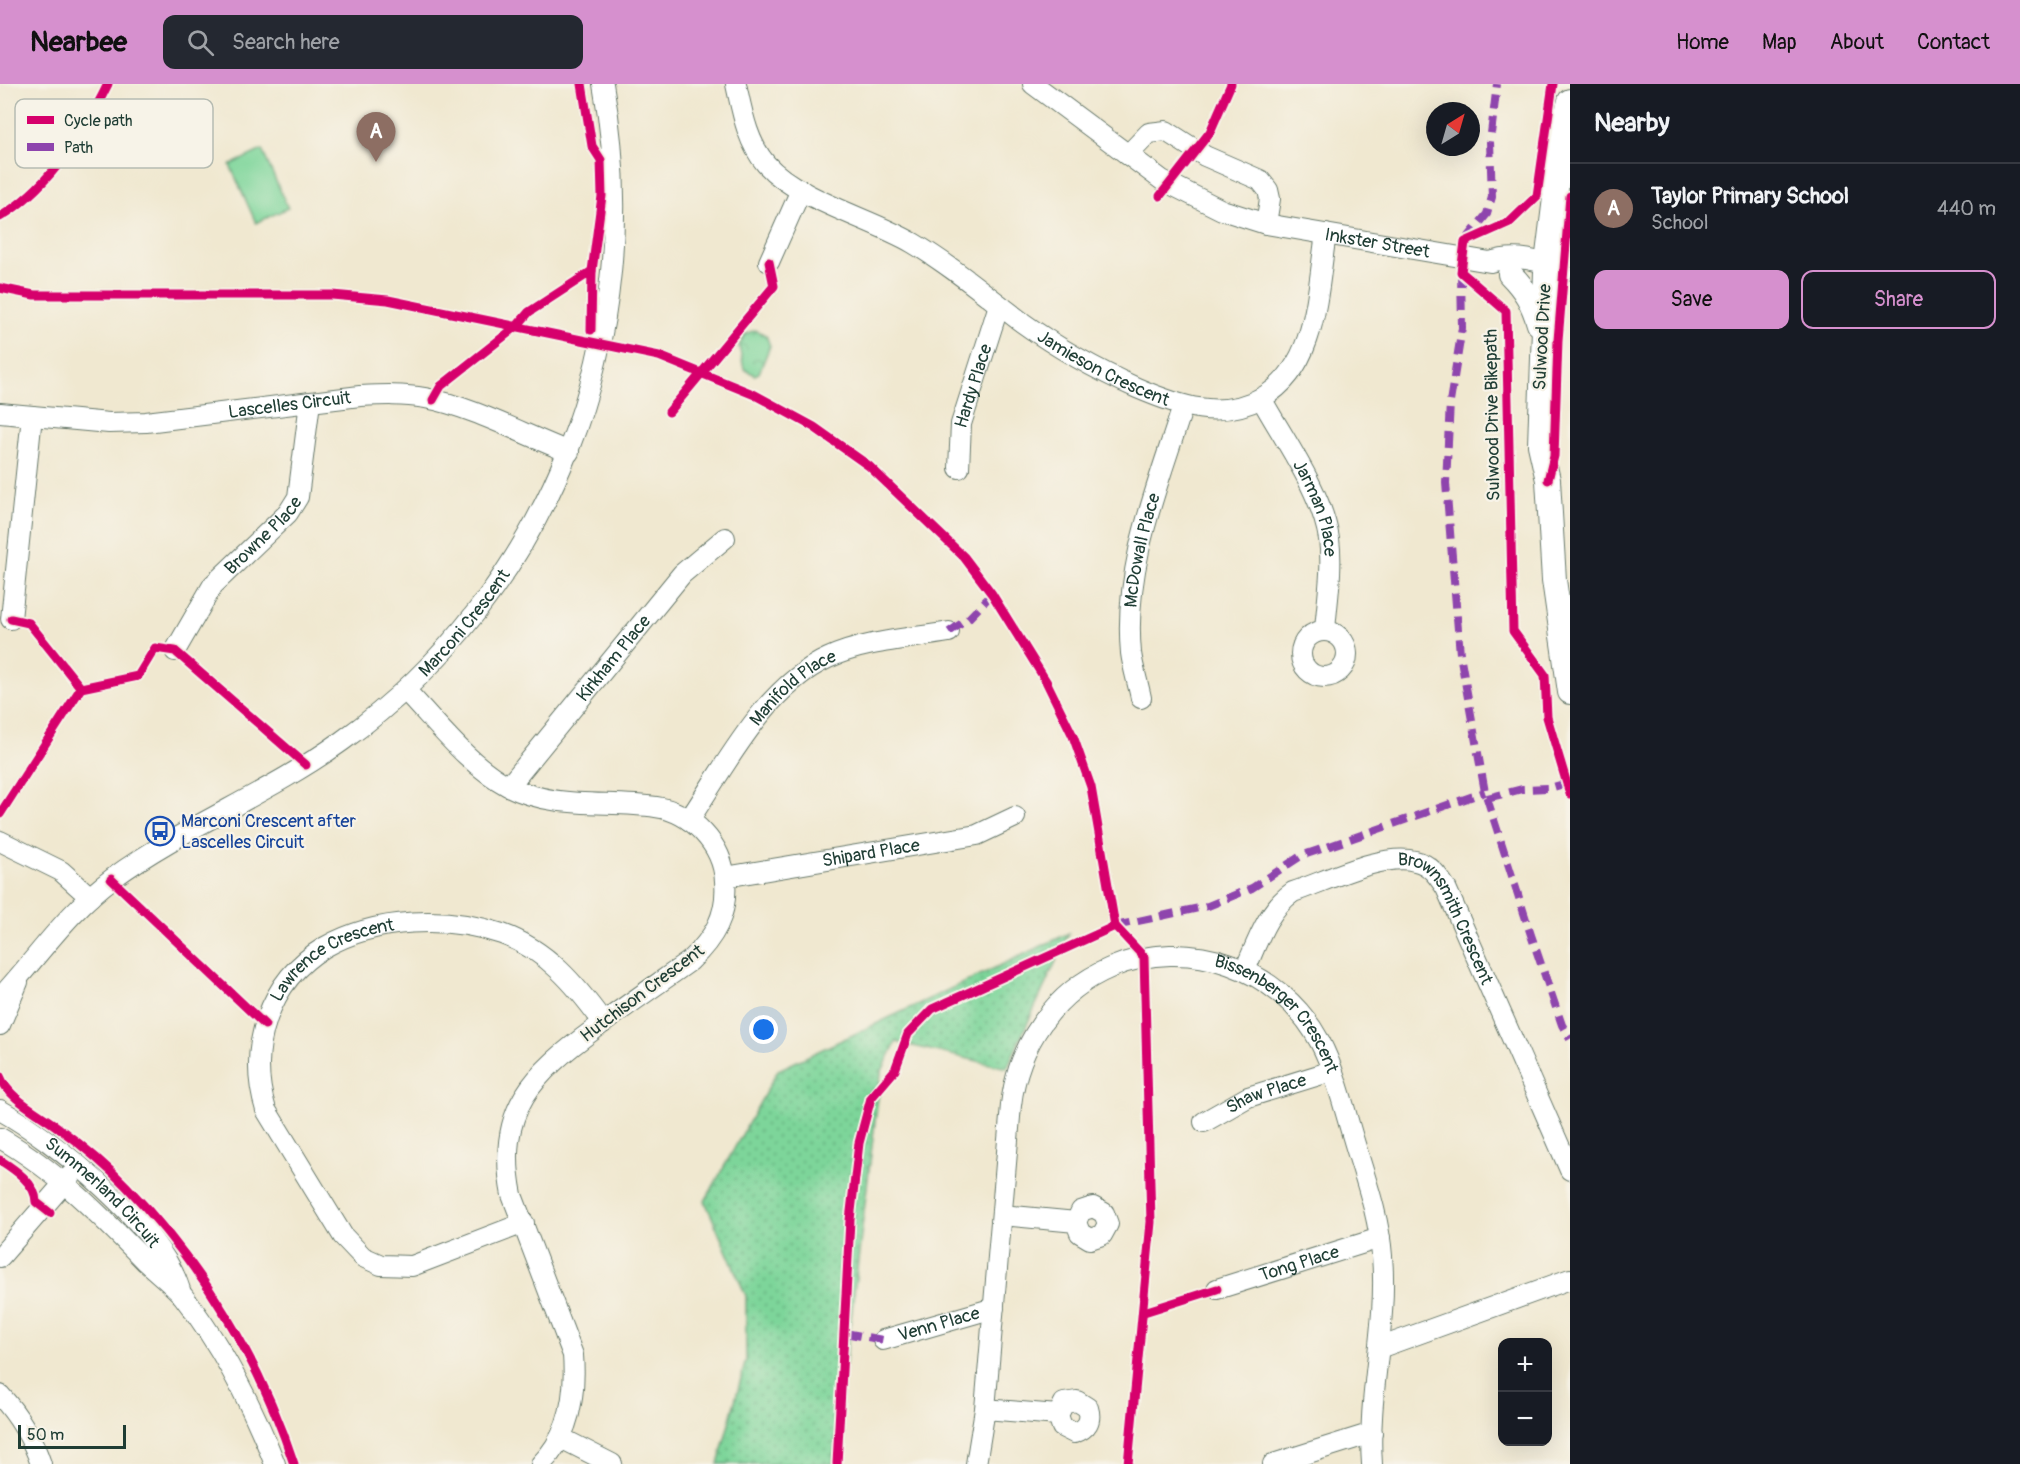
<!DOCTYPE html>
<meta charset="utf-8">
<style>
:root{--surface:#171b24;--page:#242831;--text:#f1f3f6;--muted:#9ea1a6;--line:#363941;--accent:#d690ce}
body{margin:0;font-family:Pangolin,sans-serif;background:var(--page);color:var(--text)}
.controls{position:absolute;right:18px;bottom:18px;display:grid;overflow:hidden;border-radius:12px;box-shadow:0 6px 24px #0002}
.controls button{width:54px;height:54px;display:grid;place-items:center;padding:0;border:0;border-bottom:2px solid var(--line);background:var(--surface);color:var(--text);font:30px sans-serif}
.compass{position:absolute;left:1426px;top:18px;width:54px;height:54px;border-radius:50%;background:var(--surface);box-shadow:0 6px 24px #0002;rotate:37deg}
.scale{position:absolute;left:18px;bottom:15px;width:108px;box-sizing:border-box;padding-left:6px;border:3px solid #1f3d34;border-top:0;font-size:16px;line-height:21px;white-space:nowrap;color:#1f3d34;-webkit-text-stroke:4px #f7f3e8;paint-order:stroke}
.you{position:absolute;left:764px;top:946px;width:21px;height:21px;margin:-15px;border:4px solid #fff;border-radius:50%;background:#1a73e8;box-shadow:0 0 0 9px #1a73e833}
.badge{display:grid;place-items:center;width:39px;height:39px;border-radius:50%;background:var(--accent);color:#fff;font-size:20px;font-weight:700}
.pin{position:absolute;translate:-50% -50px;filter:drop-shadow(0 2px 3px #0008)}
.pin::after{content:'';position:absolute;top:32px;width:21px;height:18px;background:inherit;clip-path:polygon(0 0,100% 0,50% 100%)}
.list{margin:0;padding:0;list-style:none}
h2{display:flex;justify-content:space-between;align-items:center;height:78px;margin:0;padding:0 24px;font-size:26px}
h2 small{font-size:20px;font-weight:400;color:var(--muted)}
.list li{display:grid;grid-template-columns:39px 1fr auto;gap:18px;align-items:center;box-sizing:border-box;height:90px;padding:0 24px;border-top:2px solid var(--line)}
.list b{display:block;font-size:22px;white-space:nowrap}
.list p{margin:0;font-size:20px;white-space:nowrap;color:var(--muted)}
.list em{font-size:20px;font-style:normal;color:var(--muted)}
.actions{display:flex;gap:12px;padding:18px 24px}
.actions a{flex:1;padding:14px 0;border:2px solid var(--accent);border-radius:12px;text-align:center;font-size:21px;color:var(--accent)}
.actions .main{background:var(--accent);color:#111}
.icon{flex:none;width:33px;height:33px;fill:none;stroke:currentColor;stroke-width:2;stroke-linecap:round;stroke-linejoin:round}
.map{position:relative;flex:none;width:1570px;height:1380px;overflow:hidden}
header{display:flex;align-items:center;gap:36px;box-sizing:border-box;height:84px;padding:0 30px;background:var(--accent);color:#111}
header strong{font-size:28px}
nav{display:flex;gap:33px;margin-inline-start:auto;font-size:21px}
.search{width:420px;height:54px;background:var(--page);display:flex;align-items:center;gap:15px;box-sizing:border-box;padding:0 21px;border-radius:12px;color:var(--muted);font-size:22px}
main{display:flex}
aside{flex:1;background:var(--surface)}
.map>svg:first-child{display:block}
.grass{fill:url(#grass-dots);stroke:#4e8967;stroke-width:1.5}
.park{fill:url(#park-crowns);stroke:#4e8967;stroke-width:1.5}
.pitch{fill:#7dd59a;stroke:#4e8967;stroke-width:1.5}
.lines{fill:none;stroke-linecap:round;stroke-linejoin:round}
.minor-casing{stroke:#68796b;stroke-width:22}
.major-casing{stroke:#68796b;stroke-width:26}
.minor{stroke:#fff;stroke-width:20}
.major{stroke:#fff;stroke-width:24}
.quiet{stroke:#8e44ad;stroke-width:8;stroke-dasharray:15 8;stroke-linecap:butt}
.cycleway-casing{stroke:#f7f3e8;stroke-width:13}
.cycleway{stroke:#d6006c;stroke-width:9}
.labels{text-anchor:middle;stroke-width:4.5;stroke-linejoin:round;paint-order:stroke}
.street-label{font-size:18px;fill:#1f3d34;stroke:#f7f3e8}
.transit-label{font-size:18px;fill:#164399;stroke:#f7f3e8;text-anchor:start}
.key{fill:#f7f3e8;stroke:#b6bcb2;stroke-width:1.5}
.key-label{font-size:16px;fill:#1f3d34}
</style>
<header>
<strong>Nearbee</strong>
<div class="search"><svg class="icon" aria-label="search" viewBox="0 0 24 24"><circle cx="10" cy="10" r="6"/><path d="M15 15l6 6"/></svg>Search here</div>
<nav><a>Home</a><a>Map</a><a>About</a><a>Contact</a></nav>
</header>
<main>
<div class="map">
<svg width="1570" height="1380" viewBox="0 0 1570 1380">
<defs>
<pattern id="grass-dots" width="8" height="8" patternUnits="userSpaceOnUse" patternTransform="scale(1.5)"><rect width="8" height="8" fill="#7dd59a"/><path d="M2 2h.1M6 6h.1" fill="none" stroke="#66ae7e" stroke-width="1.8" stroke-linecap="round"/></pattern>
<pattern id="park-crowns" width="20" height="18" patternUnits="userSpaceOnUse" patternTransform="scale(1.5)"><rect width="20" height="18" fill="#7dd59a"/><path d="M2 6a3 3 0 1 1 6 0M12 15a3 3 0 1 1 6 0" fill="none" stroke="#66ae7e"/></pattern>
</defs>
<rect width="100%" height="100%" fill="#f7f3e8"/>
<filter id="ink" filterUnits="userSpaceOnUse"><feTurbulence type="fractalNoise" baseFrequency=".0167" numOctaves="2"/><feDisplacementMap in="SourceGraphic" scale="12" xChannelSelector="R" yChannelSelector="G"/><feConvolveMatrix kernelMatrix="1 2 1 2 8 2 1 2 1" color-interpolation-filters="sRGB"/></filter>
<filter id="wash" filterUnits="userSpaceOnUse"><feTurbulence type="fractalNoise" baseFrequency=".008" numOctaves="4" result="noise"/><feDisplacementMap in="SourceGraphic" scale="24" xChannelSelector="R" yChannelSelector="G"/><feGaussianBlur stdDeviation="1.35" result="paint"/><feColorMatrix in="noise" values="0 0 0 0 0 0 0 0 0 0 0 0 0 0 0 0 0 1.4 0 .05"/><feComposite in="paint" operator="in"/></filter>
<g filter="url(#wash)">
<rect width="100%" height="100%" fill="#f0e8d0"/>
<!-- grass -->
<path class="grass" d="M 1069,849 L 1007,984 L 896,958 L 881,989 L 833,1380 L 718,1380 L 746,1276 L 746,1212 L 705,1117 L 778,986 Z"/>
<!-- park -->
<path class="park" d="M 755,246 L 766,251 L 770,262 L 759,289 L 755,291 L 744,285 L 739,262 L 745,250 Z"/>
<!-- pitch -->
<path class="pitch" d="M 262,66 L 288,124 L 256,139 L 230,81 Z"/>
</g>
<g filter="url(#ink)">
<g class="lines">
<!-- minor casing -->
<g class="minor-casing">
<g id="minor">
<path id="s1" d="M 736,0 C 742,27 747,58 766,80 C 798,116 870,134 913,159 C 952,182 987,212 1023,239 C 1059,265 1097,286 1137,304 C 1179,322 1220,337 1263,313 C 1318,282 1317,205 1326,150"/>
<path id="s2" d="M 1033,0 L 1162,96 L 1222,126 L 1266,140 L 1490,178 C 1514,170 1542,175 1562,189"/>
<path d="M 1128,71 L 1149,49 L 1166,47 L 1205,72 L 1260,96 L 1268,106 L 1270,115 L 1266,140"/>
<path d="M 769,178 L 801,106"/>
<path id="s3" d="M 1261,314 C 1284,356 1322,408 1329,455 C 1333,485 1327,517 1325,547"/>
<path id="s4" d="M 0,329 L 109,339 L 146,338 L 360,312 C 382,311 403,310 425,314 C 468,321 527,352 569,368"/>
<path id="s5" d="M 959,384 L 961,340 L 999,221"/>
<path d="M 11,535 L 32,332"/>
<circle cx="1324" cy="570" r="23"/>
<path id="s6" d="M 175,567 L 213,501 L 288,429 L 298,413 L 310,318"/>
<path d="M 405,606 C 437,639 467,680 508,702 C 555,726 606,716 656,723 C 692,728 723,761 725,797 C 728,831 714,854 690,877 C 659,899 627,921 596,944 C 533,990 495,1026 512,1111 L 573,1271 C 576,1310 570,1351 541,1380"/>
<path id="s7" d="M 1141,614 C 1138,599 1133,584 1131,569 C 1123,483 1158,402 1183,322"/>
<path id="s8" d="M 509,702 L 682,490 L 725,454"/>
<path id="s9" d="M 689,736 C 726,681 765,603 828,574 C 865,557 909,555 949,548"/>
<path d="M 0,757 L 61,787 L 90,813"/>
<path id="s10" d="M 725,793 L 977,751 L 1015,733"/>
<path id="s11" d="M 1245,886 C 1257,859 1267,826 1293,808 C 1324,798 1383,768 1415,777 C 1430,780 1438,792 1446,804 L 1570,1086"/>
<path id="s12" d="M 0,914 C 38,873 68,827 113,794 C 185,742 270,709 342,657 C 551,507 649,251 603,0"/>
<path d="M 0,941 L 18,898"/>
<path id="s13" d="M 0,1026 C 56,1057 161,1143 180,1206"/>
<path id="s14" d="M 1204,1038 L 1248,1013 L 1332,987"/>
<path d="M 0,1054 C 56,1086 102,1133 146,1178 C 158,1189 172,1200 183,1212 C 222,1262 252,1321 275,1380"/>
<path d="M 1002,1131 L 1076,1138 L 1081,1127 L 1093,1123 L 1104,1129 L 1108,1140 L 1102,1151 L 1090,1155 L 1080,1149 L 1076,1138"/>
<path id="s15" d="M 524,1139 L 412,1182 L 381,1181 L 363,1173 L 343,1152 L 266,1026 C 247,965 268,897 325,863 C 376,834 447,831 502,850 C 547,866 576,901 603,938"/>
<path d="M 0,1173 L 71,1091"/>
<path id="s16" d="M 1217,1205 L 1380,1154"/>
<path id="s17" d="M 883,1256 L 994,1224"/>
<path d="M 1379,1264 L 1570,1195"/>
<path d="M 0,1311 C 19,1332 32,1353 41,1380"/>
<path d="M 985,1325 L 1058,1331 L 1064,1319 L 1077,1317 L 1088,1324 C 1092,1337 1087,1345 1074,1349 L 1062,1343 L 1058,1331"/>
<path d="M 561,1354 L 612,1380"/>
<path id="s18" d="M 976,1380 L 985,1325 L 1011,1021 C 1018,961 1054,908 1110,884 C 1188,851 1280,883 1320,958 C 1336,989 1344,1024 1354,1057 C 1365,1094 1379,1132 1382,1172 C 1388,1241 1367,1311 1372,1380"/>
<path d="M 1273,1380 L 1372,1349"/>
</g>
</g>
<!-- major casing -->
<g class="major-casing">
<g id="major">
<path d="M 1570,17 L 1564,41 L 1546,187 L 1540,361 L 1548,396 L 1554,496 L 1570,608"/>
<path d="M 1510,190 C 1525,205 1533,219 1539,240"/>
</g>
</g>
<!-- minor -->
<use href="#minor" class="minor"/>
<!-- major -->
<use href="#major" class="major"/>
<!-- quiet -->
<g class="quiet">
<path d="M 1466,156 L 1487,130 L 1492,113 L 1490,58 L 1497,0"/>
<path d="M 1461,188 L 1462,244 L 1450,318 L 1446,399 L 1460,570 L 1485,708 L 1531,851 L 1562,941 L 1570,955"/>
<path d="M 949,548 L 968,535 L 992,510"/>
<path d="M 1487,714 L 1522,705 L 1550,704 L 1567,699"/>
<path d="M 1115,842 L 1208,822 L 1252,804 L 1301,772 L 1485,708"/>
<path d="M 845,1249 L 883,1256"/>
</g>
<!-- cycleway casing -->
<g class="cycleway-casing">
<g id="cycleway">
<path d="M 582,0 L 592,62 L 601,76 L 602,112 L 592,187 L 591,246"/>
<path d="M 1553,0 L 1537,112 L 1510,138 L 1465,158 L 1461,188 L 1506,227 L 1513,547 L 1545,591 L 1547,633 L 1570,710"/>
<path d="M 1160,112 L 1210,48 L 1231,0"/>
<path d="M 0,133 C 48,104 84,49 108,0"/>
<path d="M 0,204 L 34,211 L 332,211 L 388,216 L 659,272 L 755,311 L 814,343 L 869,382 L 964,473 L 992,510 L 1046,597 L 1073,652 L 1091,703 L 1115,842 L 1144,873 L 1151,1138 L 1128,1380"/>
<path d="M 433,316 L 441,302 L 517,242 L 529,228 L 592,187"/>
<path d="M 669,328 L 774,202 L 769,178"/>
<path d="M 1548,396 L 1554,372 L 1558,256 L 1570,112"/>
<path d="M 11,535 L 29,539 L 81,604 L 138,592 L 155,564 L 175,567 L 306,681"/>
<path d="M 0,730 L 81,604"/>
<path d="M 111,795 L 265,941"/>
<path d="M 0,992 C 9,1016 40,1029 60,1045 C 83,1062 106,1081 126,1102 C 202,1181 260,1276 294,1380"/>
<path d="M 0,1076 C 14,1085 36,1099 36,1118 L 50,1129"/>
<path d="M 1144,1228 L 1217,1205"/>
<path d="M 837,1380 L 850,1136 L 859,1059 L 871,1014 L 895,986 L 908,950 L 932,925 L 1115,842"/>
</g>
</g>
<!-- cycleway -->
<use href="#cycleway" class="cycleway"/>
</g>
</g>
<!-- icons -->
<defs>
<g id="bus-ring" transform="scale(1.5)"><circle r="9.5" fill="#f7f3e8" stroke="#1a4fb4" stroke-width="1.5"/><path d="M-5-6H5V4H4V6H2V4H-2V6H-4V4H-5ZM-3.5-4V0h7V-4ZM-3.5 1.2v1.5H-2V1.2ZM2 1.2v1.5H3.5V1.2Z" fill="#1a4fb4"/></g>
</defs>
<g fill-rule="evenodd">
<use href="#bus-ring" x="160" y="747"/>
</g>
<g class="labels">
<!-- street labels -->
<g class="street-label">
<text dy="6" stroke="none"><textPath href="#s2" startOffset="387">Inkster Street</textPath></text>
<text transform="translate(1542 253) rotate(-87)" y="6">Sulwood Drive</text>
<text dy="6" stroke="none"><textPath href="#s1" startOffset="483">Jamieson Crescent</textPath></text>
<text dy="6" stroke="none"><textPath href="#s5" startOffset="84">Hardy Place</textPath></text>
<text dy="6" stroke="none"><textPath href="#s4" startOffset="291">Lascelles Circuit</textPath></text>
<text transform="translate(1492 331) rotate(-91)" y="6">Sulwood Drive Bikepath</text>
<text dy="6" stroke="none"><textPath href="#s3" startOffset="124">Jarman Place</textPath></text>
<text dy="6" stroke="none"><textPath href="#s6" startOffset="147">Browne Place</textPath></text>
<text dy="6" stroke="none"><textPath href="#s7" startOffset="150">McDowall Place</textPath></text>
<text dy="6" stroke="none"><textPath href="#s12" startOffset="603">Marconi Crescent</textPath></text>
<text dy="6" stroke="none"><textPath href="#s8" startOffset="165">Kirkham Place</textPath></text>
<text dy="6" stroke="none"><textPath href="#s9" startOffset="170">Manifold Place</textPath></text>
<text dy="6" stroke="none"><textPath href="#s10" startOffset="148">Shipard Place</textPath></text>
<text dy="6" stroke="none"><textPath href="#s11" startOffset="285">Brownsmith Crescent</textPath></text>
<text dy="6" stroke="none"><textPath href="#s15" startOffset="534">Lawrence Crescent</textPath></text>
<text transform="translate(642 909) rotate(-37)" y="6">Hutchison Crescent</text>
<text dy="6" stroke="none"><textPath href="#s18" startOffset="730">Bissenberger Crescent</textPath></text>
<text dy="6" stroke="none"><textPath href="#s14" startOffset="69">Shaw Place</textPath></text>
<text dy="6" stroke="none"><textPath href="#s13" startOffset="132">Summerland Circuit</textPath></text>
<text dy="6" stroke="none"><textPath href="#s16" startOffset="86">Tong Place</textPath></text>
<text dy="6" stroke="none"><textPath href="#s17" startOffset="58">Venn Place</textPath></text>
</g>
<!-- transit labels -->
<g class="transit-label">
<text x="181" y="743">Marconi Crescent after<tspan x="181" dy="21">Lascelles Circuit</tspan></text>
</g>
</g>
<!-- legend -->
<rect x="15" y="15" width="198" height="69" rx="9" class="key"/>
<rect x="27" y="32" width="27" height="8" fill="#d6006c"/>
<rect x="27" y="59" width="27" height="8" fill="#8e44ad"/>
<g class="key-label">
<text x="64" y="42">Cycle path</text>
<text x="64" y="69">Path</text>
</g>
</svg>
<div class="controls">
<button>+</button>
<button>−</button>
</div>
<svg class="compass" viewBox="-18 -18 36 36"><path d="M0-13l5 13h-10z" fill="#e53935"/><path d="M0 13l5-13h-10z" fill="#9ea1a6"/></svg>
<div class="scale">50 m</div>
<div class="you"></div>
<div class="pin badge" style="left:376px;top:78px;background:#8d6e63">A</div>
</div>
<aside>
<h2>Nearby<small></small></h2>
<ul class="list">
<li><span class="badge" style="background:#8d6e63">A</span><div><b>Taylor Primary School</b><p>School</p></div><em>440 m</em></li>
</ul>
<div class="actions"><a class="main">Save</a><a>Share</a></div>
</aside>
</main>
